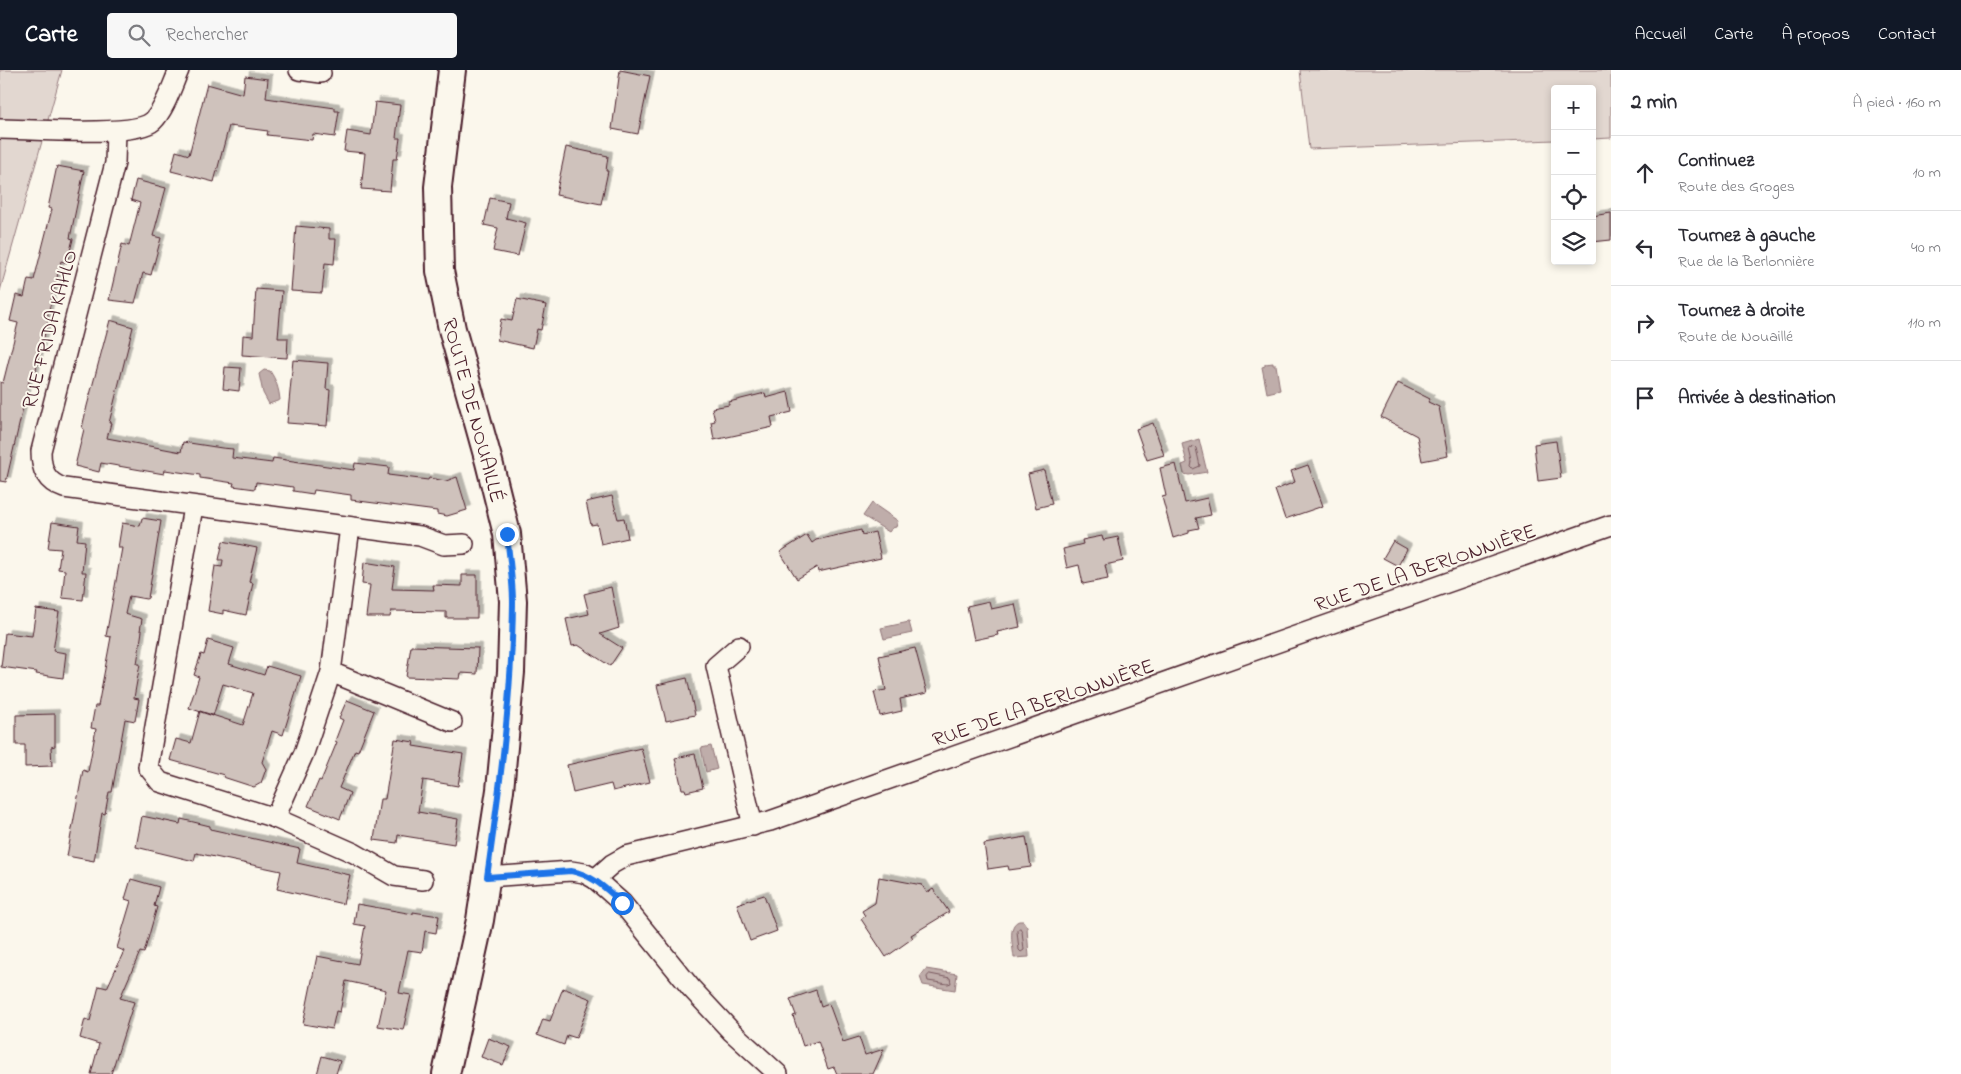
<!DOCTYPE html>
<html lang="fr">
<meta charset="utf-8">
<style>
:root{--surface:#fff;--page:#f7f7f7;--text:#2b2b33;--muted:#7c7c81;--line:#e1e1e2;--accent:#111827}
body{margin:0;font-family:"Indie Flower",sans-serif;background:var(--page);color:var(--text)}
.controls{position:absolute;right:15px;top:15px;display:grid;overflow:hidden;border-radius:5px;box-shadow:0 2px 8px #0003}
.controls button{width:45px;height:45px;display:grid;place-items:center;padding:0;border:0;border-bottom:1px solid var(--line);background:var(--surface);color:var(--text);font:25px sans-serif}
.stop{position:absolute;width:15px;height:15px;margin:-11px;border:4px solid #1a73e8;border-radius:50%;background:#fff}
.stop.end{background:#1a73e8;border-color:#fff;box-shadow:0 1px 5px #0008}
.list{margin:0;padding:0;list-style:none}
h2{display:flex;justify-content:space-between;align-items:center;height:65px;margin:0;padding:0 20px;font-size:21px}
h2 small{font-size:16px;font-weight:400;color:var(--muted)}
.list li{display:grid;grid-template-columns:32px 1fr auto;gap:15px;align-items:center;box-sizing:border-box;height:75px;padding:0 20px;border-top:1px solid var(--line)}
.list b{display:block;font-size:19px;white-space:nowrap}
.list p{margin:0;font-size:16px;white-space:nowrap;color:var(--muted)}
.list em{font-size:16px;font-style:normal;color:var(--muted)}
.icon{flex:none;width:28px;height:28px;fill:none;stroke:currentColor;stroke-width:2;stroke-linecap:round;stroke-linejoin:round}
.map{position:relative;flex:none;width:1611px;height:1004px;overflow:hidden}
header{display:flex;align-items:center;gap:30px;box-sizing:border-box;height:70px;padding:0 25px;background:var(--accent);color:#fff}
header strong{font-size:24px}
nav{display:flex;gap:28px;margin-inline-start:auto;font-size:18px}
.search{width:350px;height:45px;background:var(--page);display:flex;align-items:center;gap:12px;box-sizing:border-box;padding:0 18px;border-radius:5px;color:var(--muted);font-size:19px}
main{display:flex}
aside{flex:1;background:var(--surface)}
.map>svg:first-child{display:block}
.green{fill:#e2d7d0;stroke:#967b7e}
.water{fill:#bfadaa;stroke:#907477}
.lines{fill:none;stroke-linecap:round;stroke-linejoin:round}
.shore{stroke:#79585e;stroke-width:1}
.building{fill:#cfc2bc;stroke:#4a1f2b;filter:url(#shadow)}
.street-casing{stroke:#4a1f2b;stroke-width:22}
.secondary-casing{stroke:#4a1f2b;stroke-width:30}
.street{stroke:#fbf7ec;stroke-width:19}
.secondary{stroke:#fbf7ec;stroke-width:26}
.route{stroke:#1a73e8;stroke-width:6}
.labels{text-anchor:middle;stroke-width:4;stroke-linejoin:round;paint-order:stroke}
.street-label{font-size:21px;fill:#4a1f2b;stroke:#fbf7ec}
</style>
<header>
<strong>Carte</strong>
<div class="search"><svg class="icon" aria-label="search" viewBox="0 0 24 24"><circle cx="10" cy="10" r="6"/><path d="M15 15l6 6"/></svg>Rechercher</div>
<nav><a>Accueil</a><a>Carte</a><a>À propos</a><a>Contact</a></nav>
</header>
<main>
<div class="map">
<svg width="1611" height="1004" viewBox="0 0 1611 1004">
<defs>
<filter id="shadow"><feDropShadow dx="4.5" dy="-4.5" stdDeviation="0" flood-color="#0004"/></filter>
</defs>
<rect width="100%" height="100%" fill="#fbf7ec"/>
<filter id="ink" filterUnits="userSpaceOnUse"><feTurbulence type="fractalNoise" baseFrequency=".02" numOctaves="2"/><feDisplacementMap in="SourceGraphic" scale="10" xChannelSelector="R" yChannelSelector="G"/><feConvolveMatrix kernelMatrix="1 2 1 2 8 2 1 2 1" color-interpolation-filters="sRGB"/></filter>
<g filter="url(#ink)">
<!-- green -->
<g class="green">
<path d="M 0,0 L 62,0 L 0,221 Z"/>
<path d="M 1300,0 L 1611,0 L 1611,68 L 1592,69 L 1592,19 L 1555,19 L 1555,70 L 1309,79 Z"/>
</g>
<!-- water -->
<g class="water">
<path d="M 1273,293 L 1273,295 L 1276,295 L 1280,320 L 1267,323 L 1262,297 L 1265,296 L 1265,294 Z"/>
<path d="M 264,300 L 270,301 C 276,310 279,319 280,330 L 269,334 L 263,323 L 259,304 Z"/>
<path d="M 1199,369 L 1207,402 L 1189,405 L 1184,404 L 1182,395 L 1187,393 L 1182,374 Z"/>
<path d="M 872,433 L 898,451 L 896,457 L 892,458 L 889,462 L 863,446 Z"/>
<path d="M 909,552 L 912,563 L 884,569 L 881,558 Z"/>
<path d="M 711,676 L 717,699 L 706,702 L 701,678 Z"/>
<path d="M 1019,851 L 1023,851 L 1027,857 L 1029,887 L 1014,888 C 1013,877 1007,855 1019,851 Z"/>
<path d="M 926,899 L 957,904 L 955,920 L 923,915 L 920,907 Z"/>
</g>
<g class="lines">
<!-- shore -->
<g class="shore">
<path d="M 1194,376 L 1196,378 L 1200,396 L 1193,399 L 1191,397 L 1192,392 L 1189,379 Z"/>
<path d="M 1020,858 L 1022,861 L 1024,880 L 1021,882 L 1019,880 L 1017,861 Z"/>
<path d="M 930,904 L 950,908 L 951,913 L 948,914 L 928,911 L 927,907 Z"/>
</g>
</g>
<!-- building -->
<g class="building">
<path d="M 620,0 L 650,6 L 638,64 L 612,59 Z"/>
<path d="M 245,6 L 268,9 L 266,28 L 335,38 L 335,41 L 339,41 L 335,67 L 313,64 L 312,70 L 267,65 L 268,61 L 229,56 L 214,112 L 171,101 L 176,81 L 189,85 L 207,14 L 243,24 Z"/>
<path d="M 375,32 L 400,35 L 396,68 L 400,68 L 397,89 L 393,89 L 390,121 L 361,119 L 365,83 L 344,81 L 347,61 L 371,65 Z"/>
<path d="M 566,77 L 608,86 L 606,101 L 608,101 L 601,134 L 556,125 Z"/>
<path d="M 57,96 L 84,101 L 70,168 L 73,169 L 67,193 L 61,191 L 47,248 L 49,248 L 42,274 L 34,308 L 30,307 L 6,412 L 0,411 L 0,312 L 3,313 L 18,253 L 10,251 L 16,225 L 24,227 L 28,209 L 34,210 L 52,139 L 48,138 Z"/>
<path d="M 136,110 L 166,118 L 153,166 L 161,168 L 151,205 L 143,203 L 135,233 L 109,230 L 122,174 L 129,176 L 140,133 L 131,130 Z"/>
<path d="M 490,128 L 509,132 L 506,148 L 526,153 L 518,186 L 493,181 L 498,158 L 484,155 Z"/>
<path d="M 1611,143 L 1611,170 L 1592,172 L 1592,146 Z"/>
<path d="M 296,156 L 329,159 L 329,169 L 336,169 L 334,194 L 325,193 L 322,223 L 291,221 Z"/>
<path d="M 256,219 L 282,221 L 278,268 L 288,268 L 287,288 L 242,285 L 243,265 L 253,266 Z"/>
<path d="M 517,229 L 546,235 L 541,260 L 537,259 L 533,278 L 497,270 L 501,249 L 512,251 Z"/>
<path d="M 110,250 L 133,257 L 109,353 L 111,353 L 107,368 L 181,382 L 183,372 L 222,378 L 233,379 L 232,388 L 272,393 L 273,388 L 354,400 L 355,393 L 389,397 L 388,405 L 428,410 L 429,408 L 446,411 L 457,407 L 467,440 L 447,446 L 437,444 L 437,441 L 351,430 L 351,425 L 314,420 L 313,424 L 293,421 L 293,417 L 256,412 L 255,419 L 233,416 L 234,413 L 200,408 L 200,405 L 165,400 L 164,404 L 101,393 L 99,402 L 75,396 L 84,359 L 82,358 L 87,336 Z"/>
<path d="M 293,290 L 328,293 L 326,319 L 330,320 L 327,356 L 287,353 Z"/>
<path d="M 225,297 L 241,298 L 239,321 L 223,319 Z"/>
<path d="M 1398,313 L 1430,329 L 1428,332 L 1439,337 L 1448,386 L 1422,391 L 1417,366 L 1381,347 Z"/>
<path d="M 788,322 L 792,342 L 771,347 L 773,357 L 714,370 L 711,352 L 715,351 L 712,338 L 729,335 L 729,332 L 765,323 L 766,328 Z"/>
<path d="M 1153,353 L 1164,385 L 1147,390 L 1136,359 Z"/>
<path d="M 1556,371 L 1561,408 L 1538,411 L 1534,374 Z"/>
<path d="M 1176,394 L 1185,433 L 1207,428 L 1211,445 L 1196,448 L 1199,458 L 1189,460 L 1189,463 L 1173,468 L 1162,427 L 1166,426 L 1160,398 Z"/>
<path d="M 1308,395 L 1323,436 L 1285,449 L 1275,420 L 1295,412 L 1291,401 Z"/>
<path d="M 1044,400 L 1052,434 L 1036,438 L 1028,404 Z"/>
<path d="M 612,426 L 618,449 L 624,448 L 628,468 L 601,474 L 597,454 L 591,455 L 586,432 Z"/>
<path d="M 142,448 L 161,451 L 148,528 L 146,529 L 129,526 L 125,544 L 142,549 L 140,561 L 142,561 L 137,594 L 140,594 L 134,628 L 139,629 L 135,651 L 125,649 L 112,722 L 109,722 L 105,744 L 102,743 L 94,791 L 67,786 L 83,700 L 88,702 L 96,659 L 91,658 L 95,636 L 98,636 L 111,567 L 106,566 L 122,478 L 118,478 L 122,453 L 140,456 Z"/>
<path d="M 52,452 L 79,456 L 77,470 L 85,471 L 82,502 L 86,502 L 83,530 L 62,528 L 65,500 L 58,499 L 61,479 L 48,478 Z"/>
<path d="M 861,460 L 862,465 L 875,462 L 881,488 L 818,502 L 817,497 L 797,509 L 780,482 L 807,465 L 812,473 L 816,470 Z"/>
<path d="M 1102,466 L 1103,470 L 1118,467 L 1123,491 L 1105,495 L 1108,509 L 1083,514 L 1079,495 L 1067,498 L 1063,479 L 1083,474 L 1082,470 Z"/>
<path d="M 223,471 L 257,478 L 249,512 L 253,513 L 246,545 L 223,540 L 223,544 L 208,541 L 215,496 L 222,497 L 223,490 L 219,490 Z"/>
<path d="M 1393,471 L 1407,479 L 1398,496 L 1383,488 Z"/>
<path d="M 364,492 L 395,497 L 392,519 L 434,520 L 433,515 L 462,516 L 462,505 L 477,505 L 477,548 L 446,548 L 446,542 L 391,541 L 390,547 L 366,547 L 370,515 L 362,514 Z"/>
<path d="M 611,517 L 619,558 L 600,564 L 622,578 L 610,596 L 578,575 L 572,576 L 566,549 L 589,544 L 584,524 Z"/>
<path d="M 989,531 L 991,539 L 1015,534 L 1020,557 L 997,562 L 998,565 L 974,570 L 967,536 Z"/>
<path d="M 36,539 L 59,542 L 53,581 L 66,583 L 63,608 L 36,604 L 37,602 L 1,597 L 5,563 L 32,566 Z"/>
<path d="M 208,570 L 234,578 L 229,594 L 264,605 L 267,596 L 301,606 L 283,665 L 272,661 L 262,692 L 266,699 L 261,713 L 254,717 L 223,707 L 224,705 L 170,690 L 176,669 L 191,673 L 200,641 L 243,655 L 253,623 L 223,614 L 213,646 L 189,638 L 199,607 L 194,605 L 201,584 L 204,585 Z"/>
<path d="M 411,576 L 478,578 L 477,604 L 461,603 L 460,609 L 406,607 Z"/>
<path d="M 915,578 L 927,623 L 900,629 L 902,641 L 880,646 L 874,622 L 886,620 L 879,586 Z"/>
<path d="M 687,608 L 695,645 L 666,651 L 657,615 Z"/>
<path d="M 347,630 L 374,641 L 358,681 L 355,680 L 339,718 L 350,723 L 340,749 L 308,736 L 319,710 L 321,711 L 337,672 L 335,671 L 343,650 L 339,648 Z"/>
<path d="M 55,644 L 55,676 L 51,677 L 52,696 L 25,697 L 25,675 L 16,675 L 16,645 Z"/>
<path d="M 395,669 L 414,672 L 413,676 L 463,684 L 458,716 L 423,710 L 418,742 L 458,749 L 454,774 L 398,765 L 397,773 L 374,770 L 380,729 L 385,729 Z"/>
<path d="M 641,678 L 650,712 L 613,721 L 611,714 L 573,723 L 567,695 Z"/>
<path d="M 695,684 L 703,718 L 686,722 L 685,719 L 682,719 L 675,688 Z"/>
<path d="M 142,746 L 180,754 L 181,749 L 210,756 L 210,759 L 300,779 L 297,793 L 350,805 L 343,834 L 277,819 L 281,801 L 196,783 L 194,791 L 136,777 Z"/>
<path d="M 1026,767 L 1031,797 L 1009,800 L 1008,796 L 988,799 L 984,774 Z"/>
<path d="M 879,807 L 922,815 L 927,823 L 933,819 L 949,842 L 911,865 L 913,868 L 886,887 L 861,849 L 865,846 L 862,841 L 875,833 Z"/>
<path d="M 131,809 L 159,817 L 154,836 L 157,837 L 144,883 L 140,882 L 120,928 L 134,932 L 111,1004 L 91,1004 L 99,974 L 80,968 L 85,949 L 90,951 L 99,916 L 107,918 L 124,881 L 117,878 L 131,831 L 125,829 Z"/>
<path d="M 764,825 L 777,861 L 750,871 L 737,834 Z"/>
<path d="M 357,834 L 413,844 L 413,842 L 439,846 L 436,863 L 425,861 L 422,882 L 408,880 L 399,923 L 411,925 L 403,960 L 378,956 L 386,920 L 346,911 L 340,942 L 336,941 L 332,959 L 303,954 L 317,886 L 358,894 L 365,856 L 354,854 Z"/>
<path d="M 563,918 L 591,929 L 576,968 L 567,965 L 564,975 L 537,965 L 543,949 L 550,951 Z"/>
<path d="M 816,920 L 821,937 L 829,934 L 843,972 L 859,967 L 865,985 L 884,979 L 873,1004 L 837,1004 L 834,997 L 828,999 L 818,971 L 803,976 L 793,946 L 796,945 L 790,929 Z"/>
<path d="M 488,968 L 511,977 L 503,995 L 481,987 Z"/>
<path d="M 322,986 L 340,991 L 336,1004 L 317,1004 Z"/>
</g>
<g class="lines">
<!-- street casing -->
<g class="street-casing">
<g id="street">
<path d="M 299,0 L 321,3"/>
<path d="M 0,59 C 29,59 135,68 153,51 C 165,39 172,16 179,0"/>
<path d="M 116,61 L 115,93 L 41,381 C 41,400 46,412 64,418 L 420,466 L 444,475 L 464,474"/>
<path d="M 193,437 L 148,697 L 160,712 L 275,748 L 354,783 L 394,806 L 423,810"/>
<path d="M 739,576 L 716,596 L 753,756"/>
<path d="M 331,602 L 452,652"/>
<path d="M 275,748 L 304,683 L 331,602 L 350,457"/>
<path d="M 487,807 L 571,801 L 584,803 L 595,809 L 612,794 L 626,786 L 770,751 L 1611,455"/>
<path d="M 595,809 L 622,833 L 691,918 L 732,962 L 778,1004"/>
</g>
</g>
<!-- secondary casing -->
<g class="secondary-casing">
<path id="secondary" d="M 446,1004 L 480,850 L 500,720 L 511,602 L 513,531 L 507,464 L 489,392 L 452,259 L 440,201 L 438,117 L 452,0"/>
</g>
<!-- street -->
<use href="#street" class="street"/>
<!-- secondary -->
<use href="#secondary" class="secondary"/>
</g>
</g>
<g class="lines" filter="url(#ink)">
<!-- route -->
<path class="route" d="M 507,464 C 509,487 513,510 513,533 C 512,625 500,716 487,807 L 571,801 C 593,805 606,819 622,833"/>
</g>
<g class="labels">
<!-- street labels -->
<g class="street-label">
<text transform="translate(49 259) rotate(-75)" y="7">RUE FRIDA KAHLO</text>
<text transform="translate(474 340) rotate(75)" y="7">ROUTE DE NOUAILLÉ</text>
<text transform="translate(1425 497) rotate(-19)" y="7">RUE DE LA BERLONNIÈRE</text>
<text transform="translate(1043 632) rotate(-19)" y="7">RUE DE LA BERLONNIÈRE</text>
</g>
</g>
</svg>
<div class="controls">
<button>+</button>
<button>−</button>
<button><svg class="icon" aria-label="locate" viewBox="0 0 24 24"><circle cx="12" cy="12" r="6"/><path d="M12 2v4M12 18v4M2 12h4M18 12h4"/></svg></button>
<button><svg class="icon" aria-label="layers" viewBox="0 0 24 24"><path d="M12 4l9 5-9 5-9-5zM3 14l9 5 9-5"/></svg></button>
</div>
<div class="stop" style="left:622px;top:833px"></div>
<div class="stop end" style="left:507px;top:464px"></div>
</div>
<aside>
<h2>2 min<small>À pied · 160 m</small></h2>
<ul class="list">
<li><svg class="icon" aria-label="ahead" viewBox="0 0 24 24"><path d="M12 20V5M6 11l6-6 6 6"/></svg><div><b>Continuez</b><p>Route des Groges</p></div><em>10 m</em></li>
<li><svg class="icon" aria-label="left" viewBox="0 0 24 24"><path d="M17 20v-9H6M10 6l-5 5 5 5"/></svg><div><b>Tournez à gauche</b><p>Rue de la Berlonnière</p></div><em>40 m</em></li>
<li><svg class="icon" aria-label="right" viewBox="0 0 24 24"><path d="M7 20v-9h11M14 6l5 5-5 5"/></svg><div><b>Tournez à droite</b><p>Route de Nouaillé</p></div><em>110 m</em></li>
<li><svg class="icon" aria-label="arrive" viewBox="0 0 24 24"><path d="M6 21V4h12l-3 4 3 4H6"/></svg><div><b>Arrivée à destination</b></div></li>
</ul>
</aside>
</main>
